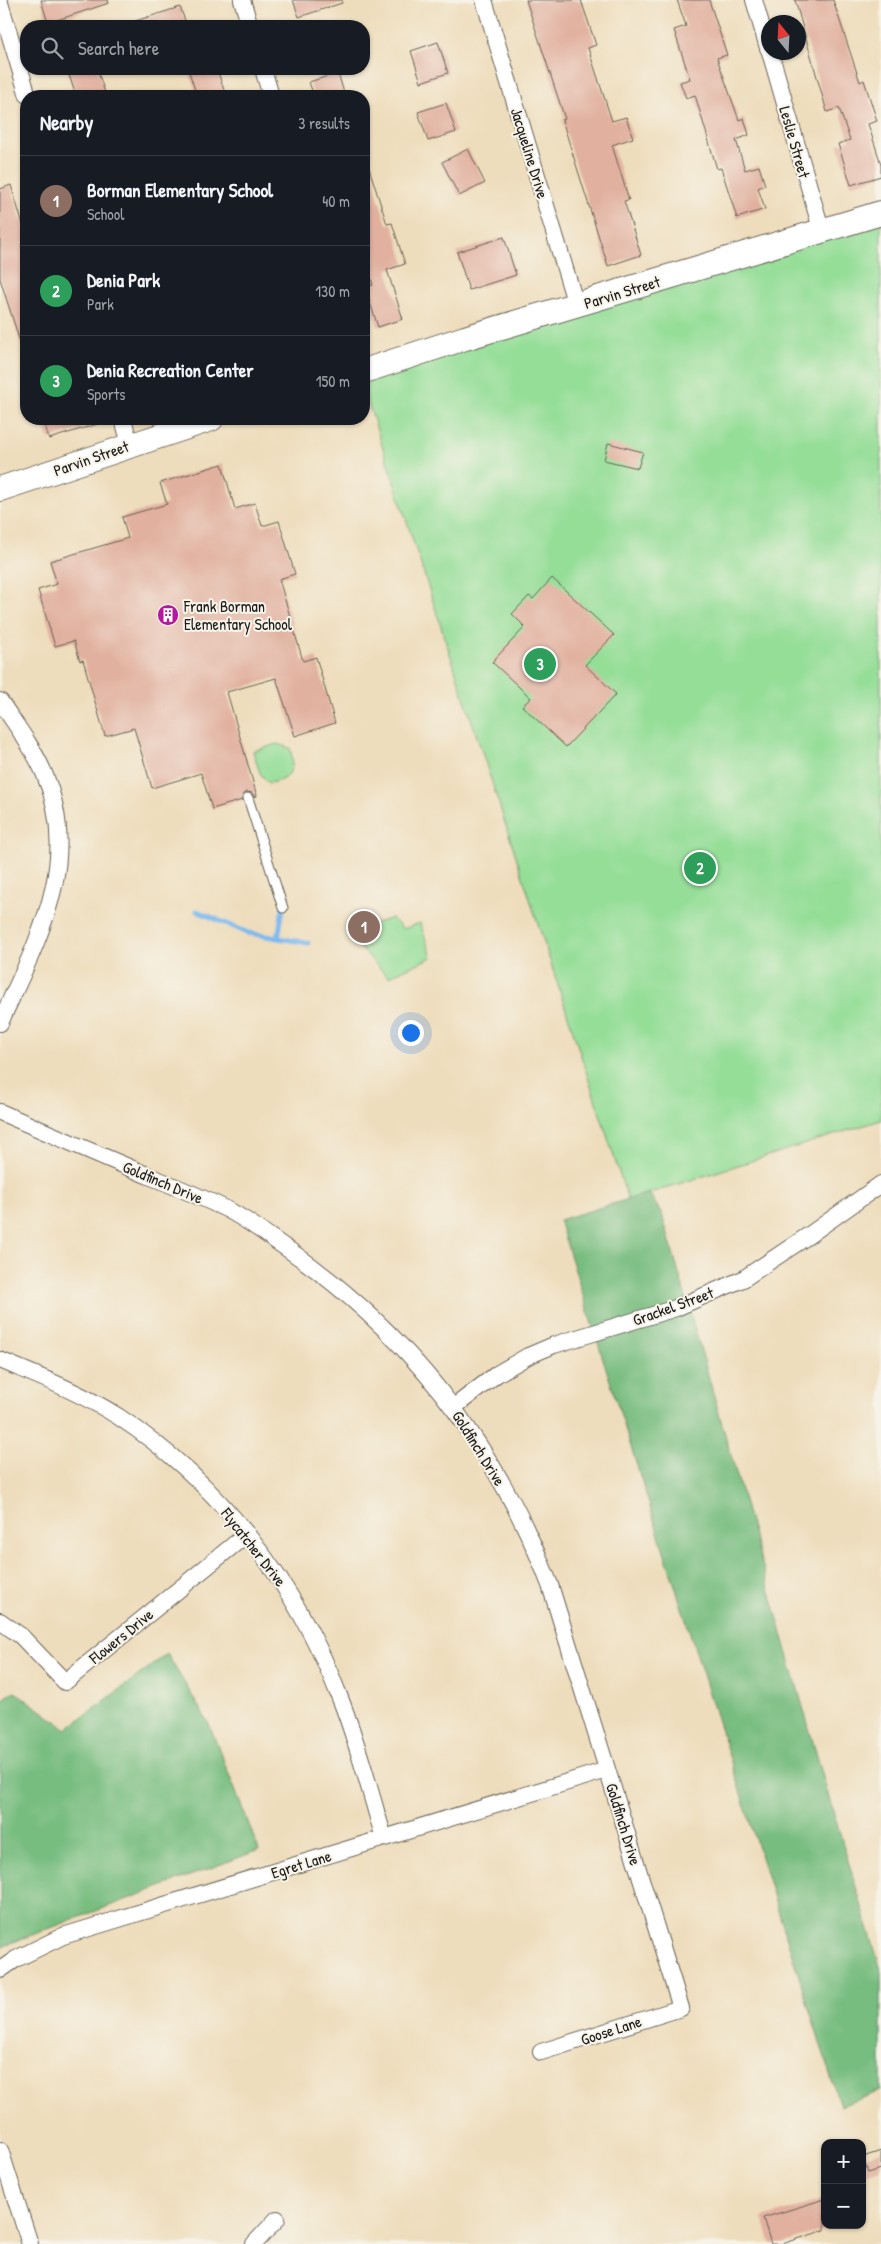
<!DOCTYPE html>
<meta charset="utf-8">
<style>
:root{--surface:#171b24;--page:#242831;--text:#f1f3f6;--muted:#9ea1a6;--line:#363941;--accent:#d690ce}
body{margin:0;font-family:"Patrick Hand",sans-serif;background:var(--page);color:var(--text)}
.controls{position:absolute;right:15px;bottom:15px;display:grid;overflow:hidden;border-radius:10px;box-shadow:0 1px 4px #0004}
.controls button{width:45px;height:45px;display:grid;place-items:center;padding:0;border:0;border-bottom:1px solid var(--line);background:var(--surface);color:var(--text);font:25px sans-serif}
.compass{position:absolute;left:761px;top:15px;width:45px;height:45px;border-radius:50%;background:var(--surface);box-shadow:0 1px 4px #0004;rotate:342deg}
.you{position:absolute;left:410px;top:1032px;width:18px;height:18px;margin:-12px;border:4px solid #fff;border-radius:50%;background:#1a73e8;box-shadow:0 0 0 8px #1a73e833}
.badge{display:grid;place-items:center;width:32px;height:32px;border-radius:50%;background:var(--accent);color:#fff;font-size:16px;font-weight:700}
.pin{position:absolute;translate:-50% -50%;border:2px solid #fff;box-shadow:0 1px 5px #0006}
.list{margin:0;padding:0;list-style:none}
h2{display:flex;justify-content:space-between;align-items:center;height:65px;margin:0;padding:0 20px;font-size:21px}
h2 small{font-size:16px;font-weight:400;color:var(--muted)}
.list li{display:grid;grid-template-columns:32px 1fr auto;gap:15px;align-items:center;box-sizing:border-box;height:90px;padding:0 20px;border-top:1px solid var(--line)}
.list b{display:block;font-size:19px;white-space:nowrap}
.list p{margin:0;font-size:16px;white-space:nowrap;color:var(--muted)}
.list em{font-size:16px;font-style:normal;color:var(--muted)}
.icon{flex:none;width:28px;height:28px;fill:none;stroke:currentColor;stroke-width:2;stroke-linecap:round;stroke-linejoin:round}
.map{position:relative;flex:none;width:881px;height:2244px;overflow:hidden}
.search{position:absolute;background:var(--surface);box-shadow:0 1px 4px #0004;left:20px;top:20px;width:350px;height:55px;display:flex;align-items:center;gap:12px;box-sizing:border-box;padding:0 18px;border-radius:20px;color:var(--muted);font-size:19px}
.panel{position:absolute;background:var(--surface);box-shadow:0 1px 4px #0004;left:20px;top:90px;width:350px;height:335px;border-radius:20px}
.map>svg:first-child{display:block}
.green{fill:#95de98;stroke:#587d5a}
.forest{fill:#78bd80;stroke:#4a6c4e}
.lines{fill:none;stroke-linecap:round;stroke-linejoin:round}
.stream{stroke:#7cb9ef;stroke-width:5}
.building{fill:#e1b09f}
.lane-casing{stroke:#666054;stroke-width:11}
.street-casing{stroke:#666054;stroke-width:18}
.secondary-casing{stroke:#666054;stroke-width:26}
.lane{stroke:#fff;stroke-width:9}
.street{stroke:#fff;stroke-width:16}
.secondary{stroke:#fff;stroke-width:24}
.labels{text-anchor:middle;stroke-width:4;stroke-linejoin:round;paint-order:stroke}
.street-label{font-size:16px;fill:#1c1c1c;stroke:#f7f3e8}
.poi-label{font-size:16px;fill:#1c1c1c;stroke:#f7f3e8;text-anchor:start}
</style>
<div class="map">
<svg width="881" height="2244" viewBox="0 0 881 2244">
<rect width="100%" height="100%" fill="#f7f3e8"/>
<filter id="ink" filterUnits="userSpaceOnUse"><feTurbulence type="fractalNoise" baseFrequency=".02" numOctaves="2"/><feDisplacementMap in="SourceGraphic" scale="10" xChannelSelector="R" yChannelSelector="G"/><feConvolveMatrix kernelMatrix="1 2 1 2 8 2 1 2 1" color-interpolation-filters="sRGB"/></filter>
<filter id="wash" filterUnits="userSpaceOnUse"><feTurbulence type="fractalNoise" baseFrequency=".0096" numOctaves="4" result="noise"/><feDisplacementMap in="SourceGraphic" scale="20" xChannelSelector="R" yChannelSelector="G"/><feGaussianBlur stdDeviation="1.12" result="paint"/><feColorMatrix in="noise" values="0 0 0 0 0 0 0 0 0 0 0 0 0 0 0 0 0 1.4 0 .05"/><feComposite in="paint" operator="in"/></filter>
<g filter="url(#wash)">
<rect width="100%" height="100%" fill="#eeddbc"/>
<!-- green -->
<g class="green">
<path d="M 881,211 L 881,1120 L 628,1200 L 364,390 L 364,371 Z"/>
<path d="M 277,744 L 290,748 C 296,767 291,781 268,783 L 260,773 L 253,751 Z"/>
<path d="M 392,918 L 403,929 L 420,923 L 432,957 L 388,977 L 354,941 L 360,928 Z"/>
</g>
<!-- forest -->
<g class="forest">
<path d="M 649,1193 L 662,1214 L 827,1791 L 881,1970 L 881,2091 L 840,2106 L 559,1220 Z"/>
<path d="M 167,1654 L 209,1724 L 259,1850 L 0,1947 L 0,1702 L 14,1691 L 67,1729 Z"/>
</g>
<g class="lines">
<!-- stream -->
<g class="stream">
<path d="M 197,911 L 248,933 L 308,943"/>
<path d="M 278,938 L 283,908"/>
</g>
</g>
<g id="blocks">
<!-- building -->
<g class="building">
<path d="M 41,0 L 108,0 L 109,3 L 48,23 Z"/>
<path d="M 293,0 L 342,0 L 342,3 L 299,17 Z"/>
<path d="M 526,0 L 581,0 L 596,45 L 588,48 L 612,121 L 626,117 L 633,138 L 612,145 L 629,200 L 624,201 L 641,255 L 608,266 L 562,120 L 565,119 Z"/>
<path d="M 677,0 L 709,0 L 727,55 L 717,58 L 739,120 L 744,118 L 749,135 L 736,140 L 745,170 L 759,166 L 765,185 L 758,188 L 765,209 L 737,218 L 721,168 L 717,169 L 695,95 L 686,98 L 680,82 L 690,79 L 674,30 L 686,26 Z"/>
<path d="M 795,0 L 833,0 L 860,82 L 864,80 L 877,121 L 868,124 L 881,164 L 881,176 L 851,185 L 838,144 L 850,140 L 839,108 L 827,112 Z"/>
<path d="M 180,7 L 187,26 L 130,26 L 129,23 Z"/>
<path d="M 438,42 L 448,73 L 421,82 L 411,51 Z"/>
<path d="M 67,69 L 97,69 L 106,96 L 76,96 Z"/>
<path d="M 188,69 L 217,69 L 225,93 L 214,96 L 197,96 Z"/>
<path d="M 338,73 L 345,96 L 314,96 L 309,82 Z"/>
<path d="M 446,103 L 456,132 L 428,141 L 418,112 Z"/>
<path d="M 468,149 L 485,183 L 459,196 L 442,162 Z"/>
<path d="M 364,162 L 367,162 L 387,224 L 392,223 L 405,264 L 387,270 L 403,319 L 378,327 L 365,287 L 373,285 L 364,256 Z"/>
<path d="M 11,185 L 26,235 L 26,242 L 21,244 L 26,261 L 26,350 L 23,351 L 0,279 L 0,189 Z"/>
<path d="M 504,237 L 516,275 L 469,290 L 457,252 Z"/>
<path d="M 43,419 L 103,419 L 104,422 L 49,439 Z"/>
<path d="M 608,443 L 643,452 L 638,468 L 604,460 Z"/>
<path d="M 222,464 L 235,509 L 255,503 L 262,526 L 279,521 L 295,574 L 279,579 L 303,661 L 316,657 L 335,723 L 295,736 L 276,678 L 227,692 L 257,796 L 254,797 L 252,793 L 247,792 L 243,794 L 242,800 L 212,809 L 201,773 L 152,788 L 134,728 L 105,736 L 83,660 L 80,661 L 74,641 L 55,646 L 38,590 L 57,584 L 50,561 L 128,538 L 122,517 L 167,504 L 160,483 Z"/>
<path d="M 552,578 L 614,635 L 585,665 L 616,694 L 566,747 L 522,706 L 531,698 L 492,662 L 525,627 L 512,614 L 529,596 L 533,599 Z"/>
<path d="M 881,2151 L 881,2169 L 868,2173 L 863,2157 Z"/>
<path d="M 825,2199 L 825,2230 L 782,2244 L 771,2244 L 763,2218 Z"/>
</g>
</g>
</g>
<g filter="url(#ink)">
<use href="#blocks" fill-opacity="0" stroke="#666054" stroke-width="1"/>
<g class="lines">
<!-- lane casing -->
<g class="lane-casing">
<path id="lane" d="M 248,798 L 283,908"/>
</g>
<!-- street casing -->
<g class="street-casing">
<g id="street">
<path d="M 242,0 L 250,26"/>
<path d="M 484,0 L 576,305"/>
<path d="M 754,0 L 768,48"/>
<path d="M 0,3 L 28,96"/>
<path d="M 770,52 L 822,232"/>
<path d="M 263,69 L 271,96"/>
<path d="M 123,419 L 130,444"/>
<path d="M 0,701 C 15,724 33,747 44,773 C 83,862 36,943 0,1023"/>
<path d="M 0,1112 C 50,1134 100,1155 149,1176 C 174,1186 199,1196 222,1207 C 246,1218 268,1236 289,1250 C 410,1334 497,1448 550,1585 L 681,2008 L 541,2052"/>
<path d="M 0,1360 C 40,1377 82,1393 119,1417 C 221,1484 297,1585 340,1698 C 358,1743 370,1792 384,1838"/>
<path d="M 454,1407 L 497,1374 L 528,1356 L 554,1345 L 676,1308 L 743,1279 L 812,1233 L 881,1184"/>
<path d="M 0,1621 L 21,1636 L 65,1682 L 247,1534"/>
<path d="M 0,1970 L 16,1959 L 63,1936 L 607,1770"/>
<path d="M 0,2150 L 30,2244"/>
<path d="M 254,2244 L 277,2219"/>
</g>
</g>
<!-- secondary casing -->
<g class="secondary-casing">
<g id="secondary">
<path d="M 364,371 L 465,338 L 881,213"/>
<path d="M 0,489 L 211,419"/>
</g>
</g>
<!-- lane -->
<use href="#lane" class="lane"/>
<!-- street -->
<use href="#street" class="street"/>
<!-- secondary -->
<use href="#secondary" class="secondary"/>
</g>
</g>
<!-- icons -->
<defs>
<g id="building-disc" transform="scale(1.125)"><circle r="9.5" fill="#b5179e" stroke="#f7f3e8"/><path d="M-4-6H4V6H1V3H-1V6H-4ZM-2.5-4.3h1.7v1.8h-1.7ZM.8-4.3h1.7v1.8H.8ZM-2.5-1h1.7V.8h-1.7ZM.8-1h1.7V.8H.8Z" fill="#fff"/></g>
</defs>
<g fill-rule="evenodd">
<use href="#building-disc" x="168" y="615"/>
</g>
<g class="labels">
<!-- street labels -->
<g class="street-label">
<text transform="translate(795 142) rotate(74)" y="6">Leslie Street</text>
<text transform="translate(530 153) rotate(73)" y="6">Jacqueline Drive</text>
<text transform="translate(622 292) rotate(-17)" y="6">Parvin Street</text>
<text transform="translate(91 458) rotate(-19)" y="6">Parvin Street</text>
<text transform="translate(163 1182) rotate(23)" y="6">Goldfinch Drive</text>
<text transform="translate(673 1306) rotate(-20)" y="6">Grackel Street</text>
<text transform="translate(479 1448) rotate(58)" y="6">Goldfinch Drive</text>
<text transform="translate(254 1547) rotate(52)" y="6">Flycatcher Drive</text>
<text transform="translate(121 1636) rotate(-39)" y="6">Flowers Drive</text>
<text transform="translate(624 1824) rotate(73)" y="6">Goldfinch Drive</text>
<text transform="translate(301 1864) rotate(-17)" y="6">Egret Lane</text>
<text transform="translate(611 2030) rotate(-18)" y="6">Goose Lane</text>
</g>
<!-- poi labels -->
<g class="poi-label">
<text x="184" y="612">Frank Borman<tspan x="184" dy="18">Elementary School</tspan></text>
</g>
</g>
</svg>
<div class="controls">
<button>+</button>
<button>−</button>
</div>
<svg class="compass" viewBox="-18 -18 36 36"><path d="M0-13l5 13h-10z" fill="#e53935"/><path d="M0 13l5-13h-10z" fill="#9ea1a6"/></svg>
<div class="you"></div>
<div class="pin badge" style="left:364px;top:927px;background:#8d6e63">1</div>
<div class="pin badge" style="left:700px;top:868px;background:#2e9e5b">2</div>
<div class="pin badge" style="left:540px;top:664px;background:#2e9e5b">3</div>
<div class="search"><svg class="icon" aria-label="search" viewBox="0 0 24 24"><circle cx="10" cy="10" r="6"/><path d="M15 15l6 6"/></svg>Search here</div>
<section class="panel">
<h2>Nearby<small>3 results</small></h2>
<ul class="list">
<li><span class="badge" style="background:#8d6e63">1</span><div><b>Borman Elementary School</b><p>School</p></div><em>40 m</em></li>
<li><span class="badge" style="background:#2e9e5b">2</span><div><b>Denia Park</b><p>Park</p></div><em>130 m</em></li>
<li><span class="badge" style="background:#2e9e5b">3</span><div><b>Denia Recreation Center</b><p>Sports</p></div><em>150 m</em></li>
</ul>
</section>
</div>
